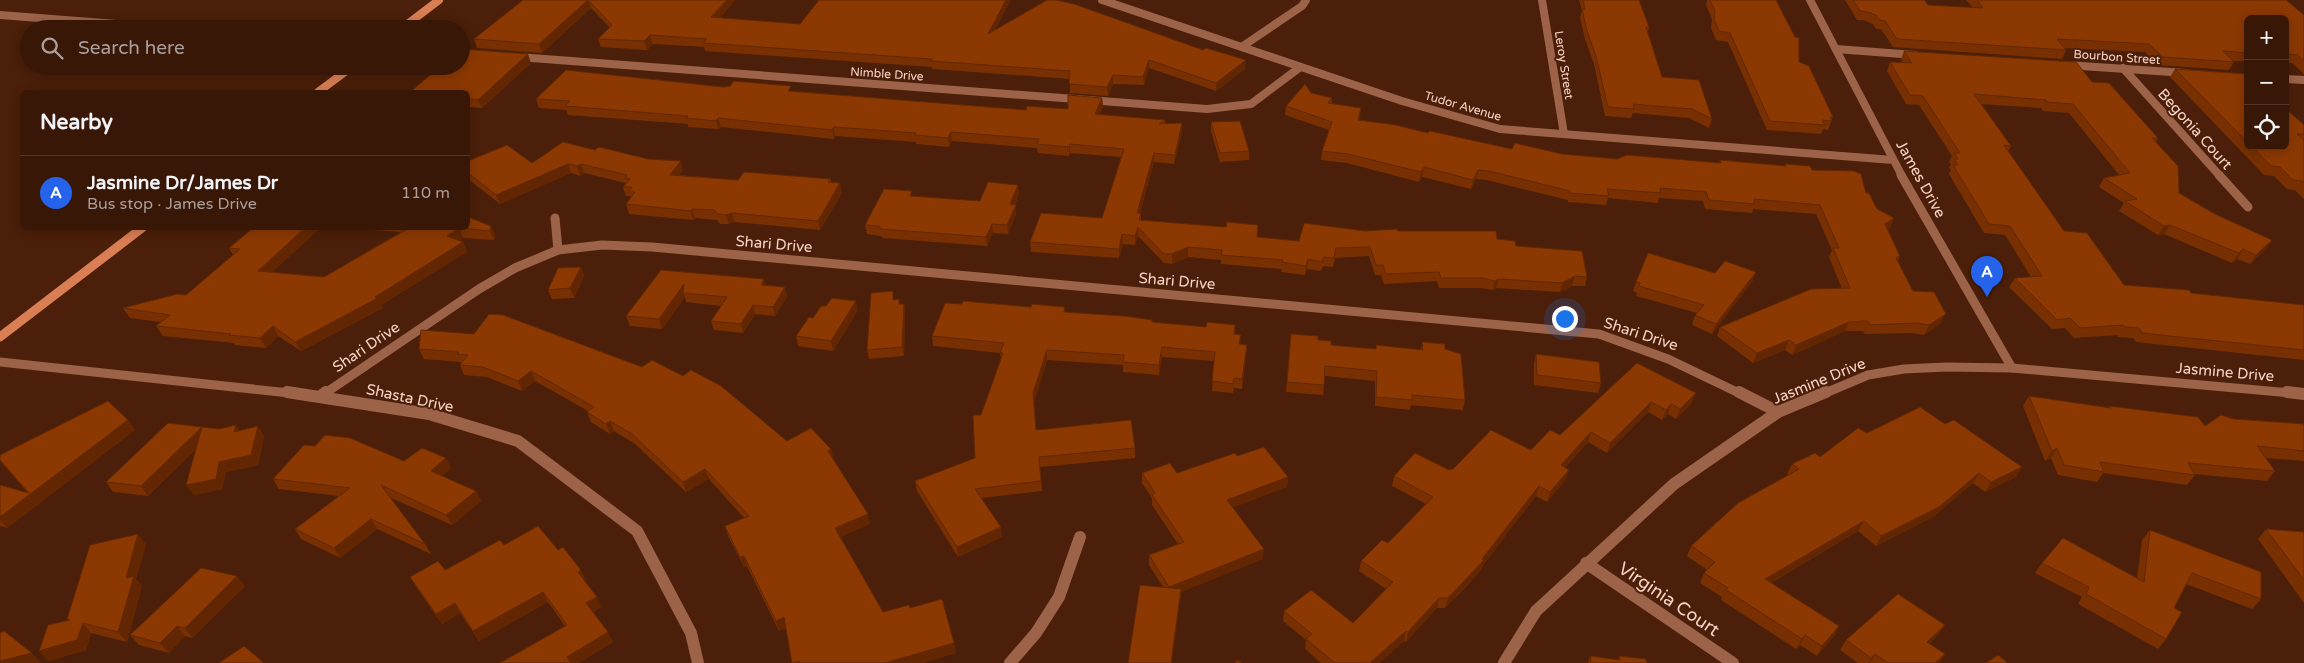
<!DOCTYPE html>
<meta charset="utf-8">
<style>
:root{--surface:#381707;--page:#432415;--text:#f1f3f6;--muted:#ab9f9b;--line:#523628;--accent:#2563eb}
body{margin:0;font-family:"Varela Round",sans-serif;background:var(--page);color:var(--text)}
.controls{position:absolute;right:15px;top:15px;display:grid;overflow:hidden;border-radius:8px;box-shadow:0 2px 12px #0003}
.controls button{width:45px;height:45px;display:grid;place-items:center;padding:0;border:0;border-bottom:1px solid var(--line);background:var(--surface);color:var(--text);font:25px sans-serif}
.you{position:absolute;left:1564px;top:318px;width:18px;height:18px;margin:-12px;border:4px solid #fff;border-radius:50%;background:#1a73e8;box-shadow:0 0 0 8px #1a73e833}
.badge{display:grid;place-items:center;width:32px;height:32px;border-radius:50%;background:var(--accent);color:#fff;font-size:16px;font-weight:700}
.pin{position:absolute;translate:-50% -41px;filter:drop-shadow(0 1px 2px #0008)}
.pin::after{content:'';position:absolute;top:26px;width:18px;height:15px;background:inherit;clip-path:polygon(0 0,100% 0,50% 100%)}
.list{margin:0;padding:0;list-style:none}
h2{display:flex;justify-content:space-between;align-items:center;height:65px;margin:0;padding:0 20px;font-size:21px}
h2 small{font-size:16px;font-weight:400;color:var(--muted)}
.list li{display:grid;grid-template-columns:32px 1fr auto;gap:15px;align-items:center;box-sizing:border-box;height:75px;padding:0 20px;border-top:1px solid var(--line)}
.list b{display:block;font-size:19px;white-space:nowrap}
.list p{margin:0;font-size:16px;white-space:nowrap;color:var(--muted)}
.list em{font-size:16px;font-style:normal;color:var(--muted)}
.icon{flex:none;width:28px;height:28px;fill:none;stroke:currentColor;stroke-width:2;stroke-linecap:round;stroke-linejoin:round}
.map{position:relative;flex:none;width:2304px;height:663px;overflow:hidden}
.search{position:absolute;background:var(--surface);box-shadow:0 2px 12px #0003;left:20px;top:20px;width:450px;height:55px;display:flex;align-items:center;gap:12px;box-sizing:border-box;padding:0 18px;border-radius:28px;color:var(--muted);font-size:19px}
.panel{position:absolute;background:var(--surface);box-shadow:0 2px 12px #0003;left:20px;top:90px;width:450px;height:140px;border-radius:8px}
.map>svg:first-child{display:block}
.lines{fill:none;stroke-linecap:round;stroke-linejoin:round}
.minor-far2{stroke:#9c6349;stroke-width:8}
.minor-far1{stroke:#9c6349;stroke-width:9}
.minor{stroke:#9c6349;stroke-width:12}
.secondary-far1{stroke:#da7e54;stroke-width:8}
.secondary{stroke:#da7e54;stroke-width:9}
.wall{fill:#783003}
.shaded-wall{fill:#622702}
.building{fill:#8c3803;stroke:#622702}
.labels{text-anchor:middle;stroke-width:4;stroke-linejoin:round;paint-order:stroke}
.far-street-label{font-size:12px;fill:#f9d4c5;stroke:#4b1f09}
.street-label{font-size:15px;fill:#f9d4c5;stroke:#4b1f09}
.near-street-label{font-size:18px;fill:#f9d4c5;stroke:#4b1f09}
</style>
<div class="map">
<svg width="2304" height="663" viewBox="0 0 2304 663">
<rect width="100%" height="100%" fill="#4b1f09"/>
<g class="lines">
<!-- minor-far2 -->
<g class="minor-far2">
<path d="M 1102,0 L 1402,101 L 1500,129 L 1893,160"/>
<path d="M 1542,0 L 1564,134"/>
<path d="M 1810,0 L 1902,176"/>
<path d="M 0,15 L 182,29"/>
<path d="M 1243,46 L 1302,6 L 1306,0"/>
<path d="M 1836,49 L 1915,55"/>
<path d="M 518,57 L 1207,109 L 1251,104 L 1299,68"/>
<path d="M 2066,65 L 2186,73"/>
<path d="M 2123,68 L 2220,176"/>
<path d="M 2285,79 L 2304,80"/>
</g>
<!-- minor-far1 -->
<g class="minor-far1">
<path d="M 1901,175 L 2012,368"/>
<path d="M 2219,175 L 2248,207"/>
<path d="M 555,218 L 558,250"/>
<path d="M 0,362 L 299,394"/>
<path d="M 324,394 L 479,289 L 515,268 L 558,250 L 602,245 L 652,247 L 1599,334 L 1668,359 L 1741,394"/>
<path d="M 1823,394 L 1868,375 L 1904,369 L 1946,367 L 2012,368 L 2301,394"/>
</g>
<!-- minor -->
<g class="minor">
<path d="M 287,392 L 429,414 L 518,441 L 637,531 L 691,633 L 698,663"/>
<path d="M 1739,392 L 1778,412"/>
<path d="M 2287,392 L 2304,394"/>
<path d="M 321,396 L 326,392"/>
<path d="M 1586,563 L 1733,663"/>
<path d="M 1010,663 L 1036,633 L 1059,597 L 1080,537"/>
<path d="M 1504,663 L 1536,611 L 1674,484 L 1778,412 L 1826,392"/>
</g>
<!-- secondary-far1 -->
<g class="secondary-far1">
<path d="M 401,29 L 439,0"/>
<path d="M 318,92 L 353,66"/>
</g>
<!-- secondary -->
<path class="secondary" d="M 0,337 L 142,228"/>
</g>
<!-- wall -->
<g class="wall">
<path d="M 523,0 L 735,0 L 720,18 L 800,24 L 995,29 L 1245,69 L 1216,91 L 1149,68 L 1144,85 L 1113,84 L 1108,96 L 1070,93 L 1070,79 L 932,69 L 932,67 L 705,51 L 704,47 L 653,44 L 647,50 L 601,47 L 598,39 L 610,28 L 591,8 L 542,53 L 477,48 L 474,39 Z"/>
<path d="M 1579,0 L 1639,0 L 1649,27 L 1648,32 L 1662,77 L 1712,119 L 1709,128 L 1689,118 L 1633,113 L 1631,118 L 1605,116 L 1594,64 L 1585,39 L 1580,17 L 1582,11 Z"/>
<path d="M 1707,0 L 1776,0 L 1799,62 L 1833,117 L 1828,130 L 1823,129 L 1821,134 L 1767,130 L 1728,42 L 1716,40 L 1711,28 L 1712,19 L 1706,5 Z"/>
<path d="M 1845,0 L 1924,0 L 1928,5 L 1973,8 L 1966,0 L 2286,0 L 2304,15 L 2304,74 L 2292,63 L 2285,63 L 2285,19 L 2248,19 L 2248,61 L 2233,61 L 2234,62 L 2229,70 L 2158,65 L 2145,52 L 2064,48 L 2066,50 L 2062,59 L 1893,47 L 1881,29 L 1876,29 L 1873,24 L 1863,20 L 1857,20 Z"/>
<path d="M 1904,51 L 2092,82 L 2158,138 L 2156,142 L 2179,193 L 2215,214 L 2272,240 L 2266,249 L 2250,264 L 2237,259 L 2232,263 L 2164,234 L 2158,235 L 2119,211 L 2124,203 L 2099,187 L 2104,178 L 2119,175 L 2069,113 L 2043,111 L 2041,108 L 1981,104 L 2011,146 L 2008,151 L 2064,231 L 2124,285 L 2191,293 L 2304,305 L 2304,360 L 2136,342 L 2133,338 L 2118,337 L 2117,335 L 2074,338 L 2065,328 L 2052,329 L 2009,287 L 2015,278 L 2031,277 L 2005,235 L 1984,233 L 1949,174 L 1951,170 L 1949,168 L 1951,164 L 1949,162 L 1952,156 L 1919,105 L 1906,104 L 1887,71 L 1890,62 L 1903,63 L 1901,59 Z"/>
<path d="M 531,63 L 482,108 L 468,107 L 468,92 Z"/>
<path d="M 2175,69 L 2248,74 L 2248,146 L 2285,146 L 2304,125 L 2304,199 L 2295,190 L 2287,189 L 2274,176 L 2264,175 L 2170,77 Z"/>
<path d="M 723,87 L 792,91 L 1026,110 L 1068,109 L 1102,98 L 1103,107 L 1099,115 L 1165,120 L 1165,124 L 1182,123 L 1182,132 L 1174,164 L 1154,162 L 1140,213 L 1141,213 L 1141,220 L 1257,237 L 1299,241 L 1365,231 L 1398,231 L 1497,239 L 1587,277 L 1585,286 L 1572,286 L 1560,292 L 1496,288 L 1493,290 L 1481,288 L 1439,288 L 1437,281 L 1384,284 L 1381,275 L 1375,275 L 1369,256 L 1335,258 L 1333,267 L 1323,266 L 1321,271 L 1307,269 L 1305,275 L 1281,272 L 1282,269 L 1221,264 L 1221,260 L 1188,257 L 1172,264 L 1164,263 L 1138,236 L 1135,245 L 1123,244 L 1119,258 L 1031,252 L 1030,242 L 1102,218 L 1121,157 L 1070,153 L 1069,156 L 1038,153 L 1037,148 L 952,141 L 949,147 L 916,144 L 916,142 L 835,136 L 834,139 L 721,127 L 719,129 L 688,127 L 688,124 L 568,115 L 566,110 L 539,108 L 536,99 Z"/>
<path d="M 1311,93 L 1332,98 L 1332,104 L 1361,108 L 1359,121 L 1512,149 L 1617,159 L 1719,163 L 1720,160 L 1785,166 L 1785,164 L 1812,170 L 1866,193 L 1877,209 L 1894,218 L 1890,228 L 1887,230 L 1900,256 L 1898,261 L 1913,291 L 1941,323 L 1924,335 L 1912,333 L 1865,334 L 1863,331 L 1845,331 L 1792,355 L 1785,350 L 1753,363 L 1717,336 L 1720,327 L 1842,289 L 1829,257 L 1832,250 L 1816,214 L 1753,209 L 1752,213 L 1705,209 L 1703,201 L 1659,198 L 1658,203 L 1608,198 L 1606,205 L 1568,202 L 1568,200 L 1487,180 L 1476,179 L 1471,189 L 1422,177 L 1419,182 L 1347,163 L 1321,160 L 1322,151 L 1329,130 L 1285,115 L 1286,106 Z"/>
<path d="M 1211,122 L 1249,151 L 1249,160 L 1220,162 L 1211,131 Z"/>
<path d="M 595,150 L 683,170 L 679,175 L 738,180 L 831,179 L 831,183 L 840,183 L 842,193 L 820,230 L 734,222 L 729,224 L 720,224 L 717,220 L 695,218 L 693,220 L 629,214 L 626,204 L 631,198 L 630,196 L 626,196 L 623,187 L 626,183 L 584,173 L 580,176 L 571,173 L 500,204 L 468,179 L 468,161 L 532,163 Z"/>
<path d="M 1019,194 L 1015,205 L 1016,214 L 1008,234 L 993,233 L 987,246 L 883,238 L 881,236 L 867,234 L 865,225 L 913,196 L 980,201 Z"/>
<path d="M 491,226 L 495,236 L 494,240 L 463,238 L 459,240 L 463,242 L 467,252 L 381,305 L 383,308 L 301,351 L 278,336 L 266,348 L 235,345 L 234,343 L 163,336 L 156,326 L 161,322 L 130,318 L 123,308 L 186,295 L 233,255 L 229,248 L 320,228 L 272,272 L 324,277 L 401,232 L 347,228 L 468,228 Z"/>
<path d="M 581,267 L 584,276 L 574,298 L 552,299 L 548,290 Z"/>
<path d="M 661,270 L 766,285 L 785,287 L 787,297 L 775,316 L 755,314 L 743,333 L 714,330 L 711,321 L 721,306 L 686,302 L 685,297 L 662,329 L 630,326 L 626,316 Z"/>
<path d="M 1756,272 L 1752,282 L 1712,334 L 1692,325 L 1695,315 L 1697,313 L 1636,296 L 1637,293 L 1633,291 L 1636,282 Z"/>
<path d="M 895,299 L 899,299 L 900,304 L 904,304 L 905,314 L 904,356 L 869,359 L 867,350 Z"/>
<path d="M 858,310 L 833,351 L 798,346 L 796,336 L 813,318 Z"/>
<path d="M 1066,312 L 1152,322 L 1235,334 L 1246,355 L 1242,389 L 1234,388 L 1233,393 L 1212,391 L 1214,361 L 1162,357 L 1159,375 L 1123,372 L 1123,365 L 1047,360 L 1034,403 L 1036,430 L 1135,448 L 1135,458 L 1040,467 L 1042,491 L 981,498 L 1002,537 L 958,557 L 917,491 L 915,481 L 975,458 L 981,415 L 1001,359 L 1000,353 L 933,346 L 932,336 Z"/>
<path d="M 421,330 L 787,441 L 831,449 L 833,459 L 868,514 L 870,524 L 840,537 L 883,612 L 910,608 L 954,643 L 956,653 L 922,663 L 792,663 L 786,628 L 779,631 L 747,566 L 744,567 L 728,536 L 725,526 L 744,518 L 709,479 L 686,492 L 635,444 L 614,431 L 610,434 L 591,422 L 587,412 L 588,411 L 535,381 L 522,391 L 487,377 L 464,375 L 460,365 L 461,363 L 461,362 L 424,359 L 419,349 Z"/>
<path d="M 1291,334 L 1318,340 L 1331,345 L 1376,349 L 1376,345 L 1421,350 L 1422,342 L 1445,349 L 1465,400 L 1463,410 L 1411,405 L 1410,410 L 1375,406 L 1375,381 L 1325,376 L 1323,395 L 1286,392 Z"/>
<path d="M 1536,354 L 1601,383 L 1598,393 L 1534,385 L 1534,364 Z"/>
<path d="M 1637,363 L 1692,403 L 1676,419 L 1668,414 L 1662,420 L 1648,412 L 1607,453 L 1588,442 L 1565,468 L 1566,479 L 1547,502 L 1536,496 L 1483,565 L 1481,570 L 1464,589 L 1445,608 L 1437,608 L 1406,642 L 1404,641 L 1379,663 L 1321,663 L 1305,649 L 1306,640 L 1283,621 L 1284,611 L 1353,623 L 1386,589 L 1359,571 L 1361,561 L 1388,543 L 1426,504 L 1392,486 L 1394,476 L 1449,470 L 1531,450 L 1560,435 Z"/>
<path d="M 2029,396 L 2108,408 L 2109,406 L 2205,426 L 2234,419 L 2304,424 L 2304,461 L 2265,458 L 2275,471 L 2267,481 L 2194,474 L 2195,475 L 2187,485 L 2103,473 L 2097,482 L 2058,475 L 2051,458 L 2045,461 L 2023,406 Z"/>
<path d="M 128,420 L 135,430 L 7,528 L 0,526 L 0,485 L 28,493 L 0,461 Z"/>
<path d="M 1945,424 L 2022,467 L 2016,477 L 1985,492 L 1973,483 L 1933,517 L 1876,546 L 1858,531 L 1771,583 L 1839,626 L 1834,636 L 1817,656 L 1800,645 L 1796,649 L 1721,600 L 1722,597 L 1700,583 L 1704,573 L 1707,570 L 1687,556 L 1691,546 L 1789,474 L 1787,474 L 1792,464 L 1820,457 L 1867,433 Z"/>
<path d="M 258,426 L 264,436 L 258,465 L 226,472 L 222,489 L 194,495 L 186,485 L 196,449 L 148,496 L 113,492 L 106,482 L 239,431 Z"/>
<path d="M 1237,456 L 1288,477 L 1287,487 L 1233,507 L 1263,559 L 1181,592 L 1181,599 L 1163,587 L 1149,565 L 1149,555 L 1178,544 L 1152,505 L 1152,498 L 1142,483 L 1142,473 L 1177,473 Z"/>
<path d="M 446,458 L 451,468 L 442,476 L 476,491 L 481,501 L 452,525 L 389,497 L 425,544 L 431,554 L 377,529 L 340,558 L 301,539 L 295,529 L 339,496 L 279,489 L 273,479 L 404,461 Z"/>
<path d="M 2266,529 L 2304,532 L 2304,603 L 2258,539 Z"/>
<path d="M 2150,530 L 2261,599 L 2252,609 L 2186,584 L 2174,608 L 2166,639 L 2158,649 L 2078,604 L 2082,597 L 2035,573 L 2042,563 L 2137,578 L 2142,540 Z"/>
<path d="M 146,544 L 136,579 L 142,586 L 127,642 L 91,633 L 86,650 L 49,661 L 39,651 L 68,620 L 67,619 Z"/>
<path d="M 504,545 L 558,550 L 586,580 L 585,581 L 601,607 L 593,612 L 613,642 L 578,663 L 500,663 L 565,626 L 548,602 L 479,641 L 460,613 L 442,624 L 416,587 L 410,577 L 445,570 Z"/>
<path d="M 245,586 L 192,638 L 185,636 L 169,653 L 139,645 L 130,635 Z"/>
<path d="M 1945,625 L 1938,635 L 1929,644 L 1945,654 L 1939,663 L 1858,663 L 1840,650 L 1846,640 Z"/>
<path d="M 1590,656 L 1618,660 L 1619,656 L 1647,663 L 1588,663 Z"/>
</g>
<!-- shaded-wall -->
<g class="shaded-wall">
<path d="M 588,0 L 591,8 L 542,53 L 539,44 Z"/>
<path d="M 727,0 L 735,0 L 713,26 L 711,17 Z"/>
<path d="M 1006,0 L 1011,0 L 989,42 L 988,34 Z"/>
<path d="M 650,35 L 653,44 L 647,50 L 644,41 Z"/>
<path d="M 528,54 L 531,63 L 482,108 L 478,100 Z"/>
<path d="M 1149,60 L 1149,68 L 1144,85 L 1143,77 Z"/>
<path d="M 1246,60 L 1245,69 L 1216,91 L 1216,83 Z"/>
<path d="M 1113,75 L 1113,84 L 1108,96 L 1107,87 Z"/>
<path d="M 1102,98 L 1103,107 L 1095,123 L 1095,114 Z"/>
<path d="M 1361,108 L 1360,117 L 1357,129 L 1358,120 Z"/>
<path d="M 718,118 L 721,127 L 719,129 L 716,121 Z"/>
<path d="M 1182,123 L 1182,132 L 1174,164 L 1175,155 Z"/>
<path d="M 834,127 L 835,136 L 834,139 L 832,130 Z"/>
<path d="M 951,132 L 952,141 L 949,147 L 948,138 Z"/>
<path d="M 1070,144 L 1070,153 L 1069,156 L 1069,147 Z"/>
<path d="M 1154,153 L 1154,162 L 1137,222 L 1137,213 Z"/>
<path d="M 681,161 L 683,170 L 673,184 L 670,175 Z"/>
<path d="M 568,164 L 571,173 L 500,204 L 496,195 Z"/>
<path d="M 581,164 L 584,173 L 580,176 L 577,166 Z"/>
<path d="M 1424,167 L 1422,177 L 1419,182 L 1421,172 Z"/>
<path d="M 1478,170 L 1476,179 L 1471,189 L 1473,180 Z"/>
<path d="M 840,183 L 842,193 L 820,230 L 818,221 Z"/>
<path d="M 1018,185 L 1019,194 L 1011,213 L 1010,204 Z"/>
<path d="M 1016,205 L 1016,214 L 1008,234 L 1007,225 Z"/>
<path d="M 692,209 L 695,218 L 693,220 L 691,211 Z"/>
<path d="M 732,213 L 734,222 L 729,224 L 726,215 Z"/>
<path d="M 1894,218 L 1890,228 L 1880,234 L 1885,224 Z"/>
<path d="M 992,224 L 993,233 L 987,246 L 986,237 Z"/>
<path d="M 2170,225 L 2164,234 L 2158,235 L 2164,226 Z"/>
<path d="M 491,226 L 495,236 L 494,240 L 490,231 Z"/>
<path d="M 1138,227 L 1138,236 L 1135,245 L 1135,236 Z"/>
<path d="M 305,228 L 320,228 L 264,280 L 258,271 Z"/>
<path d="M 459,228 L 463,238 L 451,245 L 447,236 Z"/>
<path d="M 1122,234 L 1123,244 L 1119,258 L 1119,249 Z"/>
<path d="M 2272,240 L 2266,249 L 2250,264 L 2256,255 Z"/>
<path d="M 463,242 L 467,252 L 381,305 L 383,308 L 301,351 L 295,342 L 375,297 Z"/>
<path d="M 1188,247 L 1188,257 L 1172,264 L 1172,254 Z"/>
<path d="M 2243,249 L 2237,259 L 2232,263 L 2239,253 Z"/>
<path d="M 1308,259 L 1307,269 L 1305,275 L 1306,266 Z"/>
<path d="M 581,267 L 584,276 L 574,298 L 570,288 Z"/>
<path d="M 1756,272 L 1752,282 L 1712,334 L 1716,324 Z"/>
<path d="M 1575,276 L 1572,286 L 1560,292 L 1562,283 Z"/>
<path d="M 764,279 L 766,289 L 761,285 Z"/>
<path d="M 1499,279 L 1496,288 L 1493,290 L 1495,281 Z"/>
<path d="M 684,284 L 683,293 L 685,297 L 662,329 L 659,319 Z"/>
<path d="M 785,287 L 787,297 L 775,316 L 773,307 Z"/>
<path d="M 856,301 L 858,310 L 833,351 L 831,341 Z"/>
<path d="M 904,304 L 905,314 L 904,356 L 902,347 Z"/>
<path d="M 753,305 L 755,314 L 743,333 L 741,324 Z"/>
<path d="M 1946,314 L 1941,323 L 1924,335 L 1929,325 Z"/>
<path d="M 1849,322 L 1845,331 L 1792,355 L 1796,345 Z"/>
<path d="M 273,326 L 278,336 L 266,348 L 260,338 Z"/>
<path d="M 1789,340 L 1785,350 L 1753,363 L 1757,353 Z"/>
<path d="M 1247,345 L 1246,355 L 1242,389 L 1242,379 Z"/>
<path d="M 1162,347 L 1162,357 L 1159,375 L 1159,365 Z"/>
<path d="M 1047,350 L 1047,360 L 1034,403 L 1033,393 Z"/>
<path d="M 531,371 L 535,381 L 522,391 L 518,381 Z"/>
<path d="M 1696,393 L 1692,403 L 1676,419 L 1680,409 Z"/>
<path d="M 1651,402 L 1648,412 L 1607,453 L 1610,443 Z"/>
<path d="M 1671,404 L 1668,414 L 1662,420 L 1666,410 Z"/>
<path d="M 128,420 L 135,430 L 7,528 L 0,520 L 0,517 Z"/>
<path d="M 610,421 L 614,431 L 610,434 L 606,424 Z"/>
<path d="M 236,425 L 242,435 L 234,432 Z"/>
<path d="M 258,426 L 264,436 L 258,465 L 226,472 L 222,489 L 194,495 L 186,485 L 219,462 Z"/>
<path d="M 202,427 L 208,437 L 148,496 L 141,486 Z"/>
<path d="M 1591,432 L 1588,442 L 1558,475 L 1561,465 Z"/>
<path d="M 2057,448 L 2051,458 L 2045,461 L 2052,451 Z"/>
<path d="M 831,449 L 834,459 L 828,451 Z"/>
<path d="M 446,458 L 451,468 L 436,481 L 431,471 Z"/>
<path d="M 2022,467 L 2016,477 L 1985,492 L 1991,482 Z"/>
<path d="M 705,469 L 709,479 L 686,492 L 683,482 Z"/>
<path d="M 1569,470 L 1566,479 L 1547,502 L 1550,492 Z"/>
<path d="M 1979,473 L 1973,483 L 1933,517 L 1876,546 L 1881,536 Z"/>
<path d="M 1288,477 L 1287,487 L 1227,510 L 1227,500 Z"/>
<path d="M 1539,486 L 1536,496 L 1483,565 L 1481,570 L 1445,608 L 1448,598 L 1482,559 Z"/>
<path d="M 476,491 L 481,501 L 452,525 L 446,515 Z"/>
<path d="M 868,514 L 870,524 L 838,538 L 835,528 Z"/>
<path d="M 371,519 L 377,529 L 340,558 L 334,548 Z"/>
<path d="M 1864,521 L 1858,531 L 1760,589 L 1765,579 Z"/>
<path d="M 1001,527 L 1002,537 L 958,557 L 957,547 Z"/>
<path d="M 138,534 L 146,544 L 136,579 L 142,586 L 127,642 L 118,632 L 126,578 Z"/>
<path d="M 1264,549 L 1263,559 L 1181,592 L 1172,663 L 1171,663 L 1169,587 Z"/>
<path d="M 744,556 L 747,566 L 744,567 L 740,557 Z"/>
<path d="M 581,570 L 586,580 L 583,582 L 578,572 Z"/>
<path d="M 237,576 L 245,586 L 192,638 L 185,628 Z"/>
<path d="M 543,592 L 548,602 L 479,641 L 473,631 Z"/>
<path d="M 597,597 L 601,607 L 591,613 L 586,603 Z"/>
<path d="M 1439,598 L 1437,608 L 1406,642 L 1408,632 Z"/>
<path d="M 455,603 L 460,613 L 442,624 L 436,614 Z"/>
<path d="M 784,617 L 787,627 L 779,631 L 776,621 Z"/>
<path d="M 83,623 L 91,633 L 86,650 L 49,661 L 39,651 Z"/>
<path d="M 1945,625 L 1938,635 L 1920,652 L 1927,642 Z"/>
<path d="M 177,626 L 185,636 L 169,653 L 160,643 Z"/>
<path d="M 1839,626 L 1834,636 L 1817,656 L 1822,646 Z"/>
<path d="M 1406,631 L 1404,641 L 1379,663 L 1371,663 L 1371,662 Z"/>
<path d="M 608,632 L 613,642 L 578,663 L 570,663 L 567,657 Z"/>
<path d="M 1805,635 L 1800,645 L 1796,649 L 1802,639 Z"/>
<path d="M 954,643 L 956,653 L 922,663 L 885,663 Z"/>
<path d="M 32,653 L 41,663 L 0,663 L 0,661 Z"/>
<path d="M 1875,654 L 1870,663 L 1868,663 L 1871,658 Z"/>
<path d="M 1945,654 L 1939,663 L 1935,663 Z"/>
</g>
<!-- building -->
<g class="building">
<path d="M 523,0 L 588,0 L 539,44 L 474,39 Z"/>
<path d="M 588,0 L 727,0 L 711,17 L 800,24 L 819,0 L 1006,0 L 988,34 L 1047,0 L 1056,0 L 1074,4 L 1203,50 L 1206,48 L 1246,60 L 1216,83 L 1149,60 L 1143,77 L 1113,75 L 1107,87 L 1069,84 L 1070,71 L 931,61 L 932,59 L 703,43 L 707,39 L 650,35 L 644,41 L 598,39 L 612,25 Z"/>
<path d="M 1583,0 L 1639,0 L 1649,27 L 1646,27 L 1662,77 L 1699,80 L 1712,119 L 1692,109 L 1633,104 L 1634,109 L 1608,107 L 1596,56 L 1587,31 L 1582,9 L 1585,9 Z"/>
<path d="M 1710,0 L 1776,0 L 1795,37 L 1799,38 L 1799,62 L 1809,66 L 1833,117 L 1830,117 L 1832,121 L 1822,120 L 1825,125 L 1770,121 L 1730,33 L 1719,31 L 1714,19 L 1715,11 Z"/>
<path d="M 1853,0 L 1924,0 L 1928,5 L 1983,8 L 1977,0 L 2286,0 L 2304,15 L 2304,61 L 2298,55 L 2285,54 L 2285,19 L 2248,19 L 2248,53 L 2223,51 L 2234,62 L 2163,57 L 2149,44 L 2057,39 L 2066,50 L 1897,39 L 1885,21 L 1879,20 L 1876,15 L 1867,12 L 1860,11 Z"/>
<path d="M 462,49 L 528,54 L 478,100 L 468,99 L 468,92 L 410,92 L 441,66 L 461,66 Z"/>
<path d="M 1904,51 L 2076,62 L 2092,82 L 2109,83 L 2158,138 L 2152,138 L 2178,166 L 2179,193 L 2215,214 L 2272,240 L 2256,255 L 2243,249 L 2239,253 L 2170,225 L 2164,226 L 2125,201 L 2137,199 L 2104,178 L 2130,173 L 2073,104 L 2047,102 L 2046,100 L 1974,94 L 2011,146 L 2004,145 L 2064,231 L 2087,233 L 2124,285 L 2189,290 L 2191,293 L 2304,305 L 2304,350 L 2142,333 L 2139,328 L 2125,327 L 2123,325 L 2080,328 L 2070,318 L 2057,320 L 2015,278 L 2042,276 L 2010,226 L 1989,224 L 1953,165 L 1958,165 L 1954,159 L 1958,159 L 1954,153 L 1960,153 L 1923,96 L 1910,95 L 1890,62 L 1912,63 Z"/>
<path d="M 2175,69 L 2248,74 L 2248,143 Z"/>
<path d="M 566,70 L 723,87 L 730,86 L 734,81 L 791,86 L 788,91 L 1026,110 L 1027,106 L 1068,109 L 1068,95 L 1102,98 L 1095,114 L 1165,120 L 1159,124 L 1182,123 L 1175,155 L 1154,153 L 1137,213 L 1141,213 L 1139,220 L 1226,227 L 1227,222 L 1258,225 L 1257,237 L 1299,241 L 1304,223 L 1365,231 L 1397,229 L 1398,231 L 1496,231 L 1497,239 L 1515,241 L 1516,246 L 1582,251 L 1587,277 L 1575,276 L 1562,283 L 1499,279 L 1495,281 L 1483,278 L 1441,278 L 1439,272 L 1386,274 L 1383,265 L 1376,265 L 1370,247 L 1336,248 L 1334,258 L 1324,257 L 1322,262 L 1308,259 L 1306,266 L 1282,262 L 1283,260 L 1221,255 L 1222,250 L 1188,247 L 1172,254 L 1164,254 L 1138,227 L 1135,236 L 1122,234 L 1119,249 L 1030,242 L 1041,213 L 1102,218 L 1124,149 L 1070,144 L 1069,147 L 1037,144 L 1039,139 L 951,132 L 948,138 L 915,135 L 916,133 L 834,127 L 832,130 L 718,118 L 716,121 L 686,118 L 688,116 L 565,106 L 570,101 L 536,99 Z"/>
<path d="M 1305,84 L 1311,93 L 1332,98 L 1328,103 L 1361,108 L 1358,120 L 1396,125 L 1428,133 L 1430,131 L 1512,149 L 1515,143 L 1562,154 L 1617,159 L 1627,155 L 1721,163 L 1720,160 L 1786,166 L 1785,164 L 1810,166 L 1812,170 L 1854,171 L 1861,174 L 1866,193 L 1869,193 L 1877,209 L 1894,218 L 1885,224 L 1900,256 L 1896,258 L 1913,291 L 1934,292 L 1946,314 L 1929,325 L 1917,323 L 1870,325 L 1867,321 L 1849,322 L 1796,345 L 1789,340 L 1757,353 L 1720,327 L 1811,289 L 1850,288 L 1833,248 L 1839,248 L 1820,205 L 1754,199 L 1755,204 L 1709,200 L 1706,192 L 1660,188 L 1661,193 L 1607,189 L 1609,196 L 1570,193 L 1570,191 L 1489,171 L 1478,170 L 1473,180 L 1424,167 L 1421,172 L 1348,154 L 1322,151 L 1332,122 L 1286,106 Z"/>
<path d="M 2285,108 L 2304,125 L 2304,134 L 2297,134 L 2304,140 L 2304,183 L 2302,181 L 2293,180 L 2280,167 L 2271,166 L 2251,146 L 2285,146 Z"/>
<path d="M 1240,121 L 1249,151 L 1220,153 L 1211,122 Z"/>
<path d="M 563,142 L 595,150 L 599,147 L 648,159 L 681,161 L 670,175 L 738,180 L 744,172 L 831,179 L 828,182 L 840,183 L 818,221 L 732,213 L 726,215 L 717,214 L 714,210 L 692,209 L 691,211 L 626,204 L 635,192 L 629,192 L 632,187 L 623,187 L 630,179 L 625,178 L 627,175 L 581,164 L 577,166 L 568,164 L 496,195 L 468,173 L 468,161 L 507,145 L 532,163 Z"/>
<path d="M 988,182 L 1018,185 L 1010,204 L 1016,205 L 1007,225 L 992,224 L 986,237 L 881,229 L 879,226 L 865,225 L 884,189 L 912,191 L 910,196 L 980,201 Z"/>
<path d="M 468,217 L 491,226 L 490,231 L 459,228 L 447,236 L 463,242 L 375,297 L 378,298 L 295,342 L 273,326 L 260,338 L 229,335 L 231,334 L 156,326 L 170,315 L 123,308 L 177,294 L 186,295 L 240,249 L 229,248 L 253,228 L 305,228 L 258,271 L 324,277 L 409,228 L 468,228 Z"/>
<path d="M 1648,253 L 1715,273 L 1725,261 L 1756,272 L 1716,324 L 1695,315 L 1704,305 L 1639,286 L 1640,283 L 1636,282 Z"/>
<path d="M 581,267 L 570,288 L 548,290 L 558,268 Z"/>
<path d="M 661,270 L 764,279 L 761,285 L 785,287 L 773,307 L 753,305 L 741,324 L 711,321 L 727,297 L 683,293 L 684,284 L 659,319 L 626,316 Z"/>
<path d="M 893,291 L 893,300 L 899,299 L 899,304 L 904,304 L 902,347 L 867,350 L 871,293 Z"/>
<path d="M 832,298 L 856,301 L 831,341 L 796,336 L 809,317 L 813,318 L 821,306 L 826,306 Z"/>
<path d="M 963,301 L 1031,307 L 1032,304 L 1065,307 L 1064,312 L 1124,316 L 1152,320 L 1152,322 L 1206,327 L 1207,322 L 1235,325 L 1234,334 L 1241,335 L 1239,344 L 1247,345 L 1242,379 L 1234,378 L 1233,384 L 1212,381 L 1215,352 L 1162,347 L 1159,365 L 1123,362 L 1124,355 L 1047,350 L 1033,393 L 1036,430 L 1131,420 L 1135,448 L 1039,457 L 1041,481 L 975,489 L 1001,527 L 957,547 L 915,481 L 975,458 L 973,415 L 981,415 L 1003,353 L 1000,353 L 1004,343 L 932,336 L 945,303 L 962,304 Z"/>
<path d="M 489,314 L 503,315 L 642,367 L 652,360 L 683,376 L 691,370 L 721,386 L 787,441 L 811,428 L 831,449 L 828,451 L 868,514 L 835,528 L 883,612 L 909,605 L 910,608 L 942,599 L 954,643 L 885,663 L 799,663 L 799,661 L 792,663 L 784,617 L 776,621 L 744,556 L 740,557 L 725,526 L 749,516 L 705,469 L 683,482 L 632,434 L 610,421 L 606,424 L 587,412 L 594,407 L 531,371 L 518,381 L 483,367 L 460,365 L 468,355 L 457,354 L 459,352 L 419,349 L 421,330 L 474,334 Z"/>
<path d="M 1291,334 L 1318,336 L 1318,340 L 1331,341 L 1331,345 L 1376,349 L 1376,345 L 1423,350 L 1422,342 L 1445,344 L 1445,349 L 1461,354 L 1465,400 L 1412,395 L 1412,400 L 1376,397 L 1377,371 L 1325,366 L 1324,385 L 1287,382 Z"/>
<path d="M 1536,354 L 1599,362 L 1601,383 L 1537,375 Z"/>
<path d="M 1637,363 L 1696,393 L 1680,409 L 1671,404 L 1666,410 L 1651,402 L 1610,443 L 1591,432 L 1561,465 L 1569,470 L 1550,492 L 1539,486 L 1482,559 L 1484,560 L 1448,598 L 1439,598 L 1408,632 L 1406,631 L 1371,662 L 1373,663 L 1335,663 L 1306,639 L 1312,634 L 1284,611 L 1311,590 L 1353,623 L 1393,582 L 1361,561 L 1382,540 L 1388,543 L 1433,497 L 1394,476 L 1415,453 L 1449,470 L 1453,469 L 1491,430 L 1531,450 L 1550,430 L 1560,435 Z"/>
<path d="M 2029,396 L 2111,408 L 2109,406 L 2198,417 L 2205,426 L 2221,415 L 2234,419 L 2304,424 L 2304,451 L 2257,446 L 2275,471 L 2188,463 L 2195,475 L 2100,462 L 2104,472 L 2064,465 L 2057,448 L 2052,451 Z"/>
<path d="M 108,401 L 128,420 L 0,517 L 0,485 L 29,493 L 0,460 L 0,455 Z"/>
<path d="M 1920,407 L 1945,424 L 1954,420 L 2022,467 L 1991,482 L 1979,473 L 1939,507 L 1881,536 L 1864,521 L 1765,579 L 1839,626 L 1822,646 L 1805,635 L 1802,639 L 1726,590 L 1728,588 L 1704,573 L 1715,562 L 1691,546 L 1738,503 L 1799,469 L 1792,464 L 1815,453 L 1820,457 L 1858,428 L 1867,433 Z"/>
<path d="M 168,423 L 202,427 L 141,486 L 106,482 Z"/>
<path d="M 236,425 L 234,432 L 258,426 L 251,455 L 219,462 L 216,479 L 186,485 L 202,427 L 219,429 Z"/>
<path d="M 325,435 L 350,438 L 404,461 L 422,448 L 446,458 L 431,471 L 476,491 L 446,515 L 381,485 L 425,544 L 371,519 L 334,548 L 295,529 L 350,488 L 273,479 L 304,445 L 315,446 Z"/>
<path d="M 1264,447 L 1288,477 L 1227,500 L 1264,549 L 1169,587 L 1149,555 L 1184,542 L 1152,495 L 1155,493 L 1142,473 L 1170,463 L 1177,473 L 1235,453 L 1237,456 Z"/>
<path d="M 538,526 L 558,550 L 563,547 L 581,570 L 578,572 L 597,597 L 586,603 L 608,632 L 567,657 L 571,663 L 500,663 L 567,625 L 543,592 L 473,631 L 455,603 L 436,614 L 410,577 L 438,561 L 445,570 L 500,540 L 504,545 Z"/>
<path d="M 2266,529 L 2304,532 L 2304,580 Z"/>
<path d="M 2150,530 L 2261,572 L 2261,599 L 2192,573 L 2174,608 L 2182,612 L 2166,639 L 2086,594 L 2089,587 L 2042,563 L 2063,538 L 2144,582 Z"/>
<path d="M 138,534 L 126,578 L 134,576 L 118,632 L 83,623 L 77,640 L 39,651 L 48,625 L 70,620 L 67,619 L 90,545 Z"/>
<path d="M 201,568 L 237,576 L 185,628 L 177,626 L 160,643 L 130,635 Z"/>
<path d="M 1140,585 L 1181,589 L 1171,663 L 1128,663 Z"/>
<path d="M 1898,594 L 1945,625 L 1927,642 L 1945,654 L 1935,663 L 1888,663 L 1875,654 L 1871,658 L 1846,640 Z"/>
<path d="M 4,631 L 32,653 L 0,661 L 0,633 Z"/>
<path d="M 244,646 L 264,663 L 219,663 Z"/>
<path d="M 1998,655 L 2008,663 L 1986,663 Z"/>
<path d="M 1590,656 L 1620,660 L 1619,656 L 1646,659 L 1647,663 L 1591,663 Z"/>
<path d="M 1237,660 L 1242,663 L 1235,663 Z"/>
</g>
<g class="labels">
<!-- far-street labels -->
<g class="far-street-label">
<text transform="translate(2117 57) rotate(4)" y="4">Bourbon Street</text>
<text transform="translate(1564 65) rotate(81)" y="4">Leroy Street</text>
<text transform="translate(887 74) rotate(4)" y="4">Nimble Drive</text>
<text transform="translate(1463 106) rotate(16)" y="4">Tudor Avenue</text>
</g>
<!-- street labels -->
<g class="street-label">
<text transform="translate(2195 129) rotate(48)" y="5">Begonia Court</text>
<text transform="translate(1921 179) rotate(61)" y="5">James Drive</text>
<text transform="translate(774 244) rotate(5)" y="5">Shari Drive</text>
<text transform="translate(1177 281) rotate(5)" y="5">Shari Drive</text>
<text transform="translate(1641 334) rotate(18)" y="5">Shari Drive</text>
<text transform="translate(366 347) rotate(-34)" y="5">Shari Drive</text>
<text transform="translate(2225 372) rotate(5)" y="5">Jasmine Drive</text>
<text transform="translate(1819 381) rotate(-22)" y="5">Jasmine Drive</text>
<text transform="translate(410 398) rotate(12)" y="5">Shasta Drive</text>
</g>
<!-- near-street labels -->
<g class="near-street-label">
<text transform="translate(1669 599) rotate(34)" y="6">Virginia Court</text>
</g>
</g>
</svg>
<div class="controls">
<button>+</button>
<button>−</button>
<button><svg class="icon" aria-label="locate" viewBox="0 0 24 24"><circle cx="12" cy="12" r="6"/><path d="M12 2v4M12 18v4M2 12h4M18 12h4"/></svg></button>
</div>
<div class="you"></div>
<div class="pin badge" style="left:1987px;top:297px">A</div>
<div class="search"><svg class="icon" aria-label="search" viewBox="0 0 24 24"><circle cx="10" cy="10" r="6"/><path d="M15 15l6 6"/></svg>Search here</div>
<section class="panel">
<h2>Nearby<small></small></h2>
<ul class="list">
<li><span class="badge">A</span><div><b>Jasmine Dr/James Dr</b><p>Bus stop · James Drive</p></div><em>110 m</em></li>
</ul>
</section>
</div>
